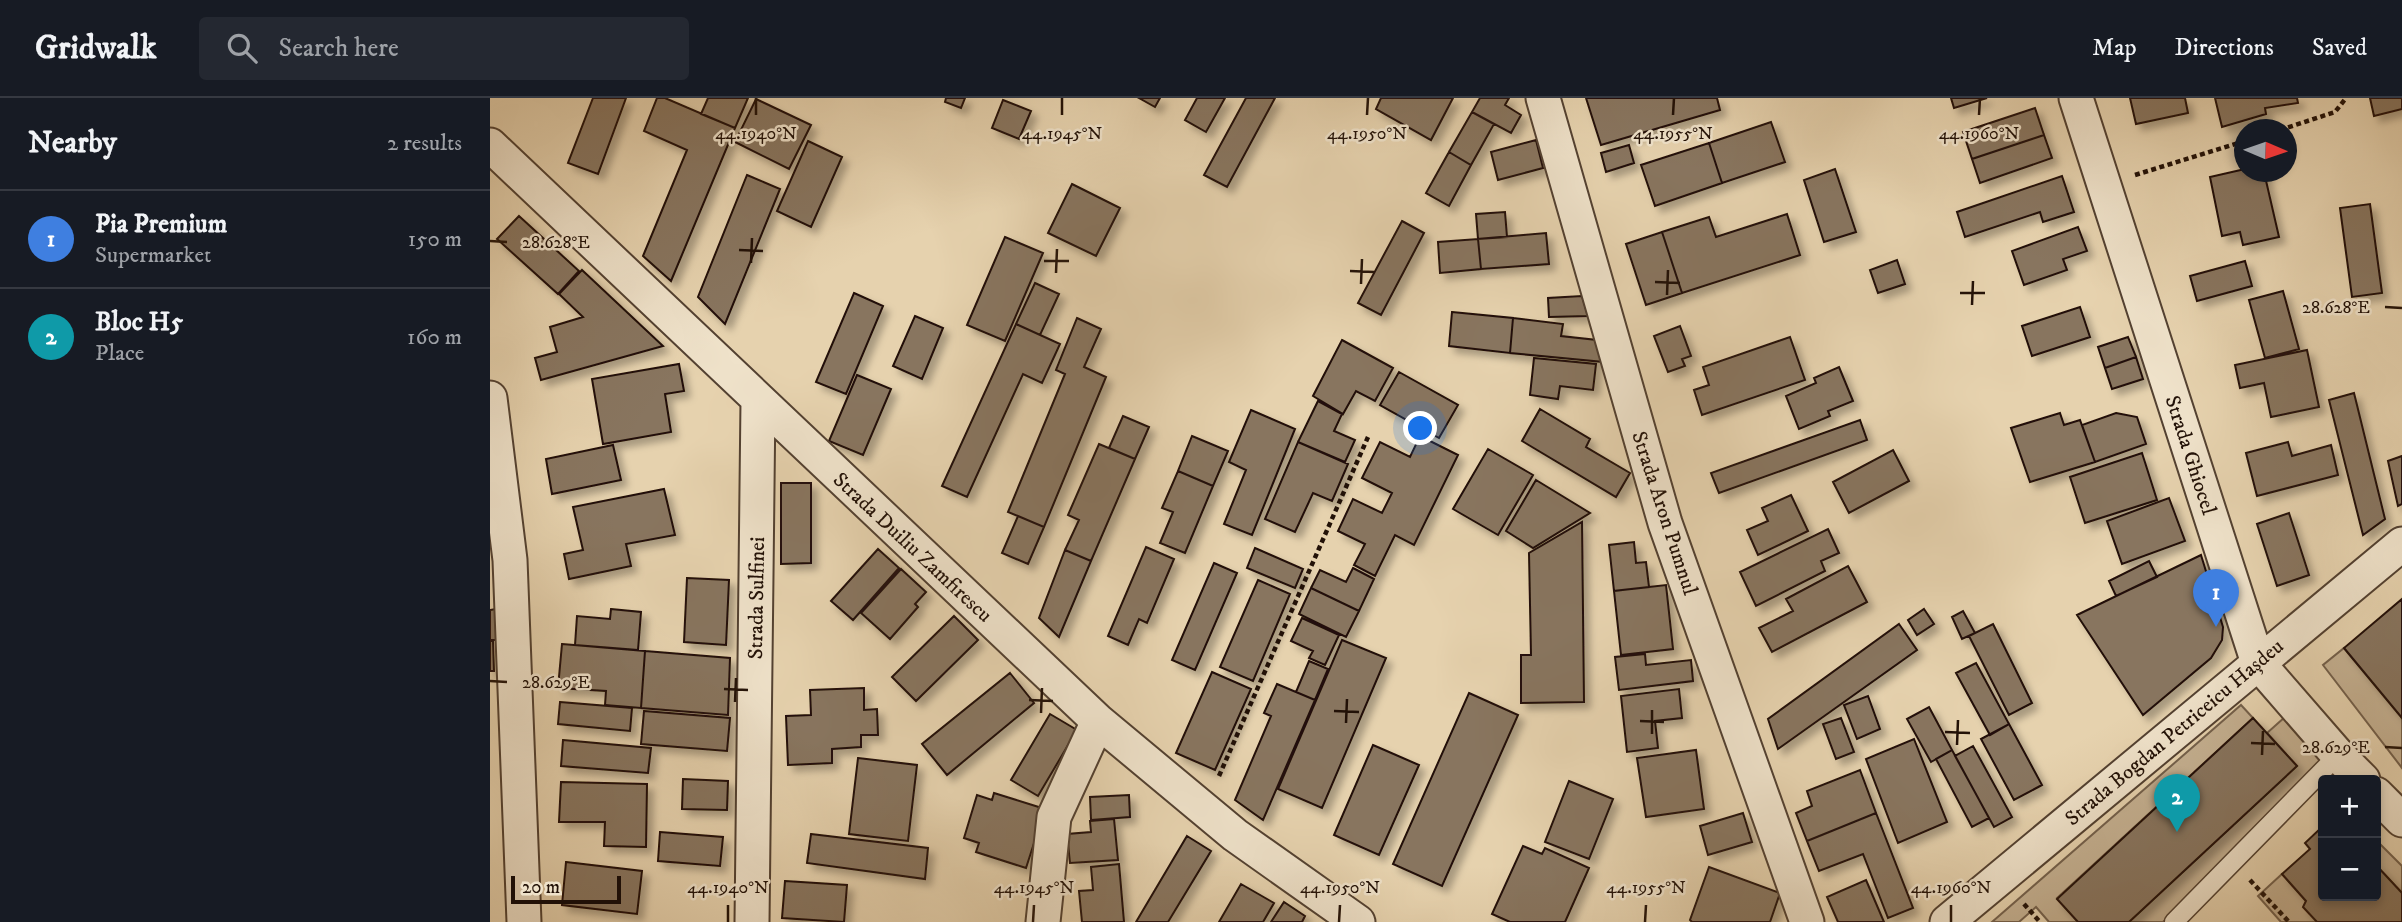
<!DOCTYPE html>
<html lang="en">
<head>
<meta charset="utf-8">
<style>
	:root { --surface:#171b24; --page:#242831; --text:#f1f3f6; --muted:#9ea1a6; --line:#363941; --accent:#c59692 }
	body { margin:0; font-family:"IM FELL DW Pica",serif; background:var(--page); color:var(--text) }
	.controls { position:absolute; right:21px; bottom:21px; display:grid; overflow:hidden; border-radius:7px; box-shadow:0 4px 10px #0003 }
	.controls button { width:63px; height:63px; display:grid; place-items:center; padding:0; border:0; border-bottom:2px solid var(--line); background:var(--surface); color:var(--text); font:35px sans-serif }
	.compass { position:absolute; left:1744px; top:21px; width:63px; height:63px; border-radius:50%; background:var(--surface); box-shadow:0 4px 10px #0003; rotate:92deg }
	.scale { position:absolute; left:21px; bottom:18px; width:110px; box-sizing:border-box; padding-left:7px; border:4px solid #221107; border-top:0; font-size:19px; line-height:24px; white-space:nowrap; color:#221107; -webkit-text-stroke:5px #efe2ca; paint-order:stroke }
	.you { position:absolute; left:931px; top:331px; width:24px; height:24px; margin:-18px; border:5px solid #fff; border-radius:50%; background:#1a73e8; box-shadow:0 0 0 10px #1a73e833 }
	.badge { display:grid; place-items:center; width:46px; height:46px; border-radius:50%; background:var(--accent); color:#fff; font-size:23px; font-weight:700 }
	.pin { position:absolute; translate:-50% -58px; filter:drop-shadow(0 2px 4px #0008) }
	.pin::after { content:''; position:absolute; top:37px; width:24px; height:21px; background:inherit; clip-path:polygon(0 0,100% 0,50% 100%) }
	.list { margin:0; padding:0; list-style:none }
	h2 { display:flex; justify-content:space-between; align-items:center; height:91px; margin:0; padding:0 28px; font-size:30px }
	h2 small { font-size:23px; font-weight:400; color:var(--muted) }
	.list li { display:grid; grid-template-columns:46px 1fr auto; gap:21px; align-items:center; box-sizing:border-box; height:98px; padding:0 28px; border-top:2px solid var(--line) }
	.list b { display:block; font-size:26px; white-space:nowrap }
	.list p { margin:0; font-size:23px; white-space:nowrap; color:var(--muted) }
	.list em { font-size:23px; font-style:normal; color:var(--muted) }
	.icon { flex:none; width:38px; height:38px; fill:none; stroke:currentColor; stroke-width:2; stroke-linecap:round; stroke-linejoin:round }
	.map { position:relative; flex:none; width:1912px; height:824px; overflow:hidden }
	header { display:flex; align-items:center; gap:42px; box-sizing:border-box; height:98px; padding:0 35px; background:var(--surface); border-bottom:2px solid var(--line) }
	header strong { font-size:33px }
	nav { display:flex; gap:38px; margin-inline-start:auto; font-size:24px }
	.search { width:490px; height:63px; background:var(--page); display:flex; align-items:center; gap:18px; box-sizing:border-box; padding:0 24px; border-radius:7px; color:var(--muted); font-size:26px }
	main { display:flex }
	aside { flex:1; background:var(--surface) }
	.map>svg:first-child { display:block }
	.green { fill:#c5b192; stroke:#74614c; stroke-width:2 }
	.building { fill:#88755e; stroke:#221107; stroke-width:2; filter:url(#shadow) }
	.lines { fill:none; stroke-linecap:round; stroke-linejoin:round }
	.lane-casing { stroke:#534131; stroke-width:21 }
	.street-casing { stroke:#534131; stroke-width:37 }
	.path { stroke:#221107; stroke-width:4.5; stroke-dasharray:5 3.5; stroke-linecap:butt }
	.lane { stroke:#efe2ca; stroke-width:18 }
	.street { stroke:#efe2ca; stroke-width:33 }
	.ticks { fill:none; stroke:#221107; stroke-width:2.5 }
	.labels { text-anchor:middle; stroke-width:5; stroke-linejoin:round; paint-order:stroke }
	.street-label { font-size:21px; fill:#221107; stroke:#efe2ca }
	.ticks-label { font-size:18px; text-anchor:middle; fill:#221107; stroke:#efe2ca; stroke-width:5; stroke-linejoin:round; paint-order:stroke }
</style>
</head>
<body>
<header>
<strong>Gridwalk</strong>
<div class="search"><svg class="icon" aria-label="search" viewBox="0 0 24 24"><circle cx="10" cy="10" r="6"/><path d="M15 15l6 6"/></svg>Search here</div>
<nav><a>Map</a><a>Directions</a><a>Saved</a></nav>
</header>
<main>
<aside>
<h2>Nearby<small>2 results</small></h2>
<ul class="list">
<li><span class="badge" style="background:#3f7fe0">1</span><div><b>Pia Premium</b><p>Supermarket</p></div><em>150 m</em></li>
<li><span class="badge" style="background:#0f9aa8">2</span><div><b>Bloc H5</b><p>Place</p></div><em>160 m</em></li>
</ul>
</aside>
<div class="map">
<svg width="1912" height="824" viewBox="0 0 1912 824">
	<defs>
		<filter id="shadow"><feDropShadow dx="6" dy="6" stdDeviation="3.5" flood-color="#0004"/></filter>
	</defs>
	<rect width="100%" height="100%" fill="#e6d2ae"/>
	<filter id="stains"><feTurbulence type="fractalNoise" baseFrequency=".00286" numOctaves="4"/><feColorMatrix values="0 0 0 0 .2 0 0 0 0 .09 0 0 0 0 .02 0 0 0 .5 -.17"/></filter>
	<radialGradient id="worn" r=".72"><stop offset=".6" stop-color="#630" stop-opacity="0"/><stop offset="1" stop-color="#630" stop-opacity=".3"/></radialGradient>
	<path class="green" d="M1854 550 1912 620V670L1833 567Z
		M1751 607 1763 620 1567 800 1588 824H1559L1546 809 1529 824H1502Z
		M1795 619 1833 662 1673 824H1639L1807 668 1777 635Z
		M1886 742 1912 768V795L1886 767Z
		M1792 776 1816 803 1827 824H1791L1768 798Z"/>
	<path class="building" d="M103 0H136L108 76 78 65Z
		M167 0H175L245 30 181 183 153 158 197 52 154 33Z
		M218 0H258L245 30 211 16Z
		M456 0H475L471 10 455 4Z
		M649 0H670L665 9Z
		M707 0H735L716 34 695 22Z
		M756 0H785L737 89 714 77Z
		M891 0H963L941 42 886 11Z
		M990 0H1019L1015 7 1031 17 1021 35 982 14Z
		M1096 0H1227L1230 12 1111 47Z
		M1461 0H1497L1464 10Z
		M1640 0H1695L1698 15 1646 26Z
		M1725 0H1807L1808 5 1775 10 1776 16 1732 29Z
		M1880 0H1912V11L1884 18Z
		M266 1 321 27 299 71 245 44Z
		M513 2 541 13 529 41 502 30Z
		M1545 10 1554 37 1482 61 1473 34Z
		M982 14 1004 26 981 67 959 54Z
		M1281 24 1295 64 1232 85 1219 45Z
		M1554 37 1562 60 1490 85 1482 61Z
		M1046 42 1053 70 1008 82 1001 54Z
		M318 43 352 59 321 129 287 113Z
		M1219 45 1232 85 1165 108 1151 67Z
		M1139 47 1144 65 1116 74 1111 55Z
		M959 54 981 67 959 108 936 95Z
		M1345 71 1366 134 1334 144 1314 82Z
		M1755 71V74H1774L1789 139 1753 147 1750 134 1732 138 1720 79Z
		M257 77 290 91 235 226 208 199Z
		M1572 78 1584 114 1553 124 1550 114 1475 139 1467 114Z
		M582 86 630 110 606 158 558 135Z
		M1880 106 1892 195 1862 199 1850 110Z
		M1015 114 1017 139 988 141 986 116Z
		M1297 116 1310 157 1192 195 1172 134 1219 119 1226 139Z
		M29 118 89 173 68 196 7 141Z
		M912 123 934 135 891 217 868 205Z
		M1588 129 1597 153 1573 161 1577 172 1534 187 1522 153Z
		M1172 134 1192 195 1156 207 1136 146Z
		M1056 135 1059 166 991 171 988 141Z
		M515 139 553 155 515 243 477 227Z
		M988 141 991 171 950 175 948 144Z
		M1407 162 1415 186 1388 195 1380 172Z
		M1755 163 1762 188 1707 203 1700 178Z
		M92 172 173 248 51 282 45 260 67 254 60 229 93 219 69 196Z
		M545 185 569 196 550 237 526 226Z
		M1793 193 1809 251 1775 260 1759 202Z
		M364 195 393 208 356 296 326 284Z
		M1092 198 1098 218 1059 219 1058 200Z
		M1590 209 1600 239 1542 258 1532 228Z
		M962 214 1023 220 1020 255 959 248Z
		M425 218 453 230 432 281 403 268Z
		M587 220 611 231 594 269 616 279 554 429 518 414 575 276 566 272Z
		M1023 220 1073 226 1071 238 1107 242 1114 264 1020 255Z
		M526 226 570 246 552 285 533 276 477 399 452 388Z
		M1190 228 1201 258 1192 261 1195 268 1178 274 1164 238Z
		M1300 239 1315 282 1212 317 1204 292 1219 287 1213 269Z
		M1638 239 1646 259 1615 270 1608 249Z
		M852 242 903 270 885 303 866 293 853 316 823 298Z
		M1817 252 1829 309 1781 319 1774 285 1750 290 1745 267Z
		M1646 259 1653 281 1622 291 1615 270Z
		M1044 260 1106 266 1103 292 1070 288 1068 301 1040 297Z
		M189 266 194 293 175 296 181 334 113 346 102 281Z
		M1349 269 1363 303 1338 313 1340 318 1309 331 1296 298 1326 285 1324 280Z
		M909 274 968 307 949 340 890 307Z
		M367 277 401 291 373 357 339 343Z
		M1864 295 1895 421 1873 437 1839 302Z
		M828 303 852 316 844 333 865 342 855 364 808 344Z
		M1050 311 1100 341 1096 349 1140 375 1126 399 1032 343Z
		M761 312 805 331 762 437 734 426 756 372 739 364Z
		M1570 315 1574 327 1590 322 1605 364 1540 384 1521 330Z
		M1626 315 1647 319 1656 346 1605 364 1592 327Z
		M633 318 659 329 645 361 619 350Z
		M1370 322 1377 342 1229 395 1221 375Z
		M702 338 738 353 723 388 688 373Z
		M930 338 968 357 924 447 905 437 885 478 864 467 875 446 848 433 863 401 892 415 902 395 872 380 890 344 920 359Z
		M808 344 858 366 842 403 823 395 805 434 775 421Z
		M1798 344 1802 358 1841 347 1848 377 1767 398 1756 355Z
		M609 346 645 361 601 463 575 452 589 422 578 417Z
		M123 347 131 382 62 396 56 361Z
		M998 351 1043 377 1008 437 963 411Z
		M1403 352 1419 383 1359 415 1343 384Z
		M1652 355 1667 402 1595 425 1580 379Z
		M1912 358V406L1908 408 1898 363Z
		M688 373 723 388 695 455 670 445 683 414 672 410Z
		M1046 382 1100 415 1043 450 1016 433Z
		M291 385H321V465L291 466Z
		M174 391 185 437 136 446 141 468 79 481 74 456 93 452 83 409Z
		M1301 397 1318 433 1268 457 1257 432 1278 423 1272 410Z
		M1679 400 1695 443 1632 466 1617 423Z
		M1799 415 1819 477 1787 488 1767 426Z
		M528 418 554 429 538 466 512 455Z
		M1092 424 1094 604 1031 605V557H1041L1039 455Z
		M1338 431 1349 455 1331 463 1335 473 1266 508 1250 474Z
		M1144 444 1146 465 1156 464 1159 489 1124 493 1119 447Z
		M656 449 684 461 657 525 649 521 638 547 618 538Z
		M765 450 813 471 805 490 757 470Z
		M388 451 409 470 363 522 341 503Z
		M575 452 601 463 569 539 549 520Z
		M1711 457 1733 529 1732 542 1721 560 1653 617 1587 517Z
		M1659 463 1667 479 1626 498 1619 483Z
		M724 465 747 475 705 572 682 562Z
		M1358 468 1377 504 1282 554 1269 530 1303 513 1296 501Z
		M863 470 884 481 869 513 821 490 830 472 856 484Z
		M411 471 436 494 425 506 428 509 400 541 371 515Z
		M197 480 239 482 236 547 194 544Z
		M768 482 800 496 763 583 730 569Z
		M1176 487 1183 551 1131 557 1124 493Z
		M821 490 869 513 856 539 809 516Z
		M1912 501V620L1854 550Z
		M6 511 8 542H0V512Z
		M121 511 151 514 148 552 85 547 87 518 120 521Z
		M1434 511 1444 526 1427 537 1418 522Z
		M1473 513 1485 535 1472 541 1462 519Z
		M464 518 488 542 426 603 402 579Z
		M812 520 849 537 835 567 819 560 823 553 801 543Z
		M1409 526 1427 552 1288 651 1278 621Z
		M1503 526 1542 605 1519 617 1479 538Z
		M852 542 896 560 832 710 788 691Z
		M0 543H3L4 573H0Z
		M72 546 155 553 151 610 115 607 116 593 68 590Z
		M155 553 240 560 238 617 151 610Z
		M1155 556 1156 567 1201 562 1203 583 1129 592 1125 559Z
		M819 563 838 571 825 602 806 594Z
		M1486 565 1519 626 1500 637 1466 575Z
		M722 574 761 591 725 672 686 655Z
		M520 575 544 605 457 677 432 646Z
		M787 586 825 602 773 722 745 702 781 618 774 615Z
		M374 590V612L387 611 388 637H371V649L342 651V665L298 667 296 618 321 617 320 592Z
		M1189 591 1192 620 1165 623 1168 650 1137 654 1131 598Z
		M979 595 1028 617 952 788 903 766Z
		M1378 598 1390 631 1367 641 1354 607Z
		M70 604 142 610 140 633 68 626Z
		M1439 609 1462 652 1441 664 1417 621Z
		M154 613 240 620 237 653 151 646Z
		M560 616 587 632 548 698 521 682Z
		M1351 620 1364 654 1346 661 1333 626Z
		M1763 620 1807 668 1639 824H1588L1567 801Z
		M1519 626 1552 687 1524 702 1491 641Z
		M1424 641 1457 724 1408 745 1376 661Z
		M73 642 161 650 158 675 71 668Z
		M883 647 929 667 889 757 844 737Z
		M1483 648 1522 719 1504 729 1465 658Z
		M1206 652 1214 711 1156 719 1147 660Z
		M1462 652 1499 720 1482 729 1446 661Z
		M368 660 427 667 418 743 359 736Z
		M1370 672 1386 715 1317 743 1306 715 1322 708 1317 693Z
		M193 681 238 683 237 712 192 711Z
		M1079 683 1123 701 1099 761 1055 744Z
		M71 684 157 686 156 749 114 748 115 724H69Z
		M504 695 555 711 536 770 486 754 489 745 474 740 487 697 502 702Z
		M639 697 640 719 601 722 600 699Z
		M1253 715 1262 744 1218 757 1210 728Z
		M1386 715 1423 810 1398 820 1373 756 1329 773 1317 743Z
		M624 721 628 762 580 765 577 736 601 734 600 723Z
		M1833 728V798H1886V767L1912 795V824H1827L1813 809 1816 803 1792 776 1820 751 1815 745Z
		M170 734 233 739 230 768 168 763Z
		M321 736 438 750 435 781 317 765Z
		M697 738 721 753 678 824H646Z
		M1033 748 1052 756 1055 750 1099 770 1075 824H1020L1002 816Z
		M76 764 152 773 147 816 72 807Z
		M629 766 634 824H592L589 793 603 792 601 769Z
		M1219 769 1290 795 1280 824H1202L1200 822Z
		M1376 782 1394 824H1348L1337 799Z
		M295 783 357 787 354 824 292 820Z
		M751 786 784 805 773 824H729Z
		M794 804 815 818 812 824H781Z"/>
	<g class="lines">
		<defs>
			<path id="lane" d="M1684 824 1848 657"/>
			<path id="street" d="M1053 0 1175 425 1317 824
				M1586 0 1768 565 1848 657 1873 682
				M0 47 608 623 745 737 868 824
				M0 300 20 462 34 824
				M1886 696 1912 722
				M262 824 268 303
				M553 824 564 719 608 623
				M1457 824 1912 446"/>
		</defs>
		<use href="#lane" class="lane-casing"/>
		<use href="#street" class="street-casing"/>
		<path class="path" d="M1790 32 1845 14 1856 0
			M1645 77 1755 43
			M729 678 878 339
			M1760 782 1799 824
			M1534 806 1550 824"/>
		<use href="#lane" class="lane"/>
		<use href="#street" class="street"/>
	</g>
	<path class="ticks" d="M266 17V0M572 17V0M877 17 878 0M1183 17 1184 0M1489 17 1490 0M0 143 17 144M249 152 273 153M554 163H579M261 165 262 140M860 173 884 174M566 175 567 151M1165 184 1190 185M871 186 872 161M1470 195H1495M1177 197 1178 172M1482 207 1483 183M1895 209 1912 210M0 583 17 584M234 591 258 592M539 602 563 603M245 604 246 580M844 613 869 614M551 615 552 590M1150 623 1174 624M856 625 857 601M1455 634 1480 635M1162 636V612M1761 645 1785 646M1467 647 1468 622M1895 649 1912 650M1772 657 1773 633M238 824V807M543 824 544 807M849 824 850 807M1155 824 1156 807M1461 824V807"/>
	<g class="labels">
		<g class="street-label">
			<text transform="translate(1701 357) rotate(72)" y="7">Strada Ghiocel</text>
			<text transform="translate(1175 415) rotate(72)" y="7">Strada Aron Pumnul</text>
			<text transform="translate(423 449) rotate(43)" y="7">Strada Duiliu Zamfirescu</text>
			<text transform="translate(266 500) rotate(-89)" y="7">Strada Sulfinei</text>
			<text transform="translate(1684 634) rotate(-40)" y="7">Strada Bogdan Petriceicu Hașdeu</text>
		</g>
	</g>
	<g class="ticks-label">
		<text x="266" y="41">44.1940°N</text>
		<text x="572" y="41">44.1945°N</text>
		<text x="877" y="41">44.1950°N</text>
		<text x="1183" y="41">44.1955°N</text>
		<text x="1489" y="41">44.1960°N</text>
		<text x="66" y="150">28.628°E</text>
		<text x="1846" y="215">28.628°E</text>
		<text x="66" y="590">28.629°E</text>
		<text x="1846" y="655">28.629°E</text>
		<text x="238" y="795">44.1940°N</text>
		<text x="544" y="795">44.1945°N</text>
		<text x="850" y="795">44.1950°N</text>
		<text x="1156" y="795">44.1955°N</text>
		<text x="1461" y="795">44.1960°N</text>
	</g>
	<rect width="100%" height="100%" filter="url(#stains)"/>
	<rect width="100%" height="100%" fill="url(#worn)"/>
</svg>
<div class="controls">
<button>+</button>
<button>−</button>
</div>
<svg class="compass" viewBox="-18 -18 36 36"><path d="M0-13l5 13h-10z" fill="#e53935"/><path d="M0 13l5-13h-10z" fill="#9ea1a6"/></svg>
<div class="scale">20 m</div>
<div class="you"></div>
<div class="pin badge" style="left:1726px;top:529px;background:#3f7fe0">1</div>
<div class="pin badge" style="left:1687px;top:734px;background:#0f9aa8">2</div>
</div>
</main>
</body>
</html>
